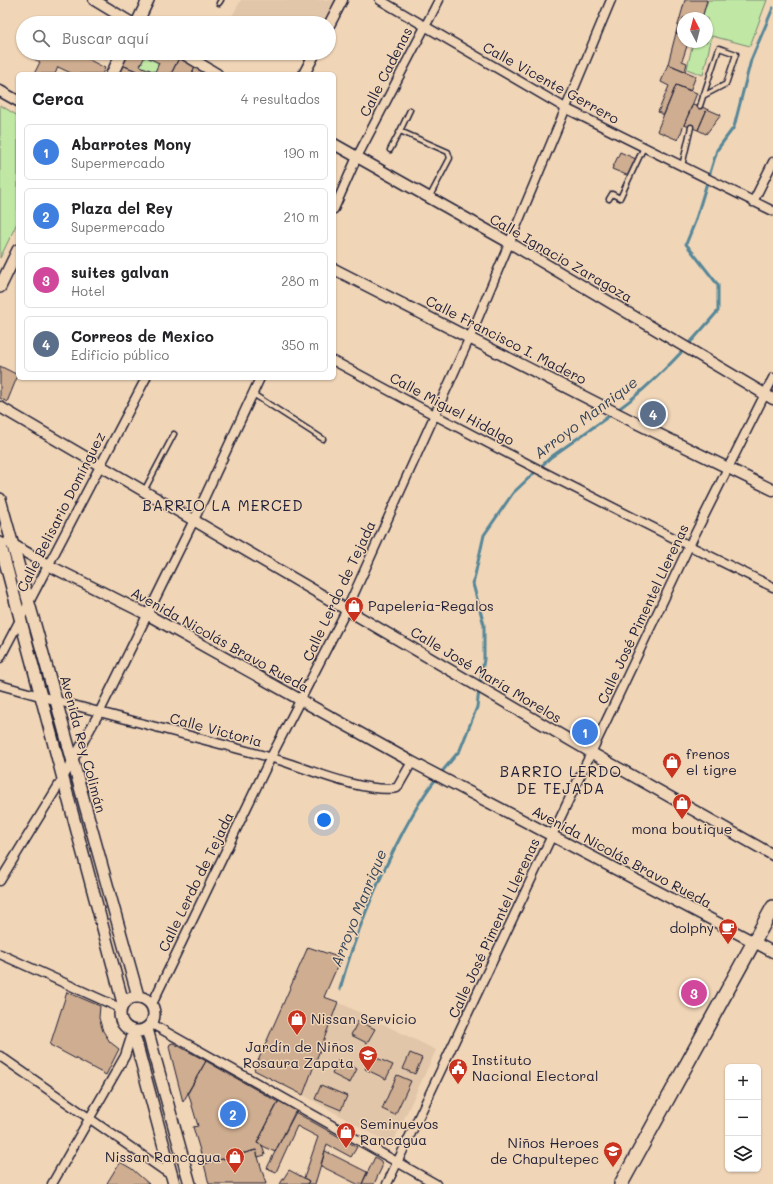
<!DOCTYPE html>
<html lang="es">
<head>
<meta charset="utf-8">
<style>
	:root { --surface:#fff; --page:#f6f6f6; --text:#202124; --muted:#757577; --line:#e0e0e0; --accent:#d93025 }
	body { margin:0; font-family:Mali,sans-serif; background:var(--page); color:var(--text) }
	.controls { position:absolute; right:12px; bottom:12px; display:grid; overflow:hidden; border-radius:6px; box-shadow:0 1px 3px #0004 }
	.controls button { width:36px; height:36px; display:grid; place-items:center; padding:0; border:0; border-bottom:1px solid var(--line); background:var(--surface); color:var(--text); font:20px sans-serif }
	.compass { position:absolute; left:677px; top:12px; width:36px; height:36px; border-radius:50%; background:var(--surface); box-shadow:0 1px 3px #0004; rotate:353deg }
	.you { position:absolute; left:324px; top:820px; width:14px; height:14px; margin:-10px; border:3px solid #fff; border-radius:50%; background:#1a73e8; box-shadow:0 0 0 6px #1a73e833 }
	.badge { display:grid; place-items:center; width:26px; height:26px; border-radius:50%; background:var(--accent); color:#fff; font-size:13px; font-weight:700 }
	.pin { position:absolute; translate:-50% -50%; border:2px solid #fff; box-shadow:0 1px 4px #0006 }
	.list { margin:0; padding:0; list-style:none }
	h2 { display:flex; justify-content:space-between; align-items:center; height:52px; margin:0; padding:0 16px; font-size:17px }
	h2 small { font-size:13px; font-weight:400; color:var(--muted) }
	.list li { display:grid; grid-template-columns:26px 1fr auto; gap:12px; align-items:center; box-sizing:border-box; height:56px; margin:0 8px 8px; padding:0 8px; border:1px solid var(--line); border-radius:6px }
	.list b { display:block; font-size:15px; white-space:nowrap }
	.list p { margin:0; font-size:13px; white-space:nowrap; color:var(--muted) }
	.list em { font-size:13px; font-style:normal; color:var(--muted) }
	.icon { flex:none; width:22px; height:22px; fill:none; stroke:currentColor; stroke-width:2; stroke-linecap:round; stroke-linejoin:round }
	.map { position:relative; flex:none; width:773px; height:1184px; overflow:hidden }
	.search { position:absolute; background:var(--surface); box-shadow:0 1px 3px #0004; left:16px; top:16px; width:320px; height:44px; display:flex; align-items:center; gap:10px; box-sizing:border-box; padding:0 14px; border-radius:22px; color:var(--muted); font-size:15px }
	.panel { position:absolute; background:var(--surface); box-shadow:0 1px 3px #0004; left:16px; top:72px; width:320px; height:308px; border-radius:6px }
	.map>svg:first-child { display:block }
	.built { fill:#e2c6a9 }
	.green { fill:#c0e8a4; stroke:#718570 }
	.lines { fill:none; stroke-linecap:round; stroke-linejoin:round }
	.stream { stroke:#578798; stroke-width:3 }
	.building { fill:#cead90; stroke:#22223b; fill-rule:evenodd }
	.service-casing { stroke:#22223b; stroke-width:7 }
	.minor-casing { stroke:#22223b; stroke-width:11 }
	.tertiary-casing { stroke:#22223b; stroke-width:13 }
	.secondary-casing { stroke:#22223b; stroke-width:14 }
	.primary-casing { stroke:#22223b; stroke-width:16 }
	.service { stroke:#f0d5b7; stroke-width:4 }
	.minor { stroke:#f0d5b7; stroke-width:8 }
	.tertiary { stroke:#f0d5b7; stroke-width:10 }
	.secondary { stroke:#f0d5b7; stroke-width:11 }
	.primary { stroke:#f0d5b7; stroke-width:13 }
	.labels { text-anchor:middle; stroke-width:3; stroke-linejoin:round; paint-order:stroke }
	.street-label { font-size:14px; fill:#22223b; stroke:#f0d5b7 }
	.poi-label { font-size:14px; fill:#22223b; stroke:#f0d5b7; text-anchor:start }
	.water-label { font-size:15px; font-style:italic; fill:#34445a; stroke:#f0d5b7 }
	.neighbourhood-label { font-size:15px; letter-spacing:1px; fill:#22223b; stroke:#f0d5b7 }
</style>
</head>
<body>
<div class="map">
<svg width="773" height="1184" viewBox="0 0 773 1184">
	<rect width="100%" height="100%" fill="#f0d5b7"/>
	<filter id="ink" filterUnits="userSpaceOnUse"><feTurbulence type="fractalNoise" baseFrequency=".025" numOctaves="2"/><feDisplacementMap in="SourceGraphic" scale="8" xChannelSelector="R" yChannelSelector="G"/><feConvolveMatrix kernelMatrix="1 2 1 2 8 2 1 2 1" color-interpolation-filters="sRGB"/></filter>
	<g filter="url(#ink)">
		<path class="built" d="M241 0H339L328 23H240L231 18Z
			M338 1002 436 1050 393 1142 389 1143 303 1095Z"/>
		<path class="green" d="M708 0H767L750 46 712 36 703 75 687 69 693 42H707V18H702Z
			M145 56 159 63 155 72 140 66Z
			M0 105 18 116V221L0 258Z"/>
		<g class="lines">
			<path class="stream" d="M616 411C655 383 687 347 718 311V285L686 244 695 222 717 150 734 127 751 60 773 8
				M480 684 484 659V625L473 584 484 535 513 493 551 457 612 414
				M440 774 460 750 477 707 479 690
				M340 989C355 934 377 881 404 830 414 812 423 794 437 778"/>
		</g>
		<path class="building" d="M685 0H707L702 18H683V27L678 25Z
			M678 25 683 27V35L676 33Z
			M676 33 683 35V42H690L688 43 682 61 687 63 685 71 668 64Z
			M29 53H76L105 68 102 74H73L58 67 55 74H34L40 62 28 56Z
			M128 53H171L179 58 171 74H144L122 65ZM145 56 159 63 155 72 140 66Z
			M179 58 195 67 192 74H171Z
			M668 64 696 76 690 91 676 85 664 115 658 112 669 86 661 82Z
			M122 65 144 74H118Z
			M195 67 206 74H192Z
			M676 85 697 93 678 140 657 131Z
			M693 104 707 109 698 130 684 125Z
			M707 109 721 115 706 134 698 130Z
			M620 152 636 159 629 176 612 169Z
			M0 366 18 375 7 402 0 398Z
			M308 947 341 958 324 997 338 1002 303 1095 254 1070Z
			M67 992 100 1006 99 1018 103 1031 110 1042 119 1049 106 1075 50 1045Z
			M358 1021 375 1029 367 1043 351 1035Z
			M173 1043 206 1061 183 1102 169 1047 170 1044Z
			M410 1053 422 1058 415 1074 403 1069Z
			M372 1056 393 1065 386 1079 365 1069Z
			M338 1060 357 1069 350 1083 332 1074Z
			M206 1061 278 1102 257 1143 262 1145 265 1155 258 1157 256 1150 204 1164 193 1127 198 1126 188 1092Z
			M397 1075 411 1081 395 1115 382 1109Z
			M321 1085 347 1096 341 1110 315 1099Z
			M279 1101 297 1110 275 1152 257 1143Z
			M295 1112 357 1147 351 1157 327 1144 315 1184H307L309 1181 304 1178 318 1137 297 1126 276 1172 267 1168Z
			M256 1150 266 1184H209L204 1164Z
			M325 1151 367 1172 362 1184H357L321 1166Z
			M375 1157 381 1161 382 1167 374 1184H362Z
			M120 1162 132 1169 149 1184H109L107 1183Z
			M289 1170 304 1178 309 1181 307 1184H280Z"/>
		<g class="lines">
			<defs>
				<path id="service" d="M219 3 221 0
					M700 106 719 48 736 54 726 84 703 96
					M400 131 410 110
					M390 150 400 131 448 152 450 158 429 198
					M682 166 691 127
					M609 199 612 194 620 198 644 147
					M253 394 323 439
					M144 491 174 434"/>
				<path id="minor" d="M380 0 567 109 773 211
					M753 202 773 162
					M334 209 357 157 439 0
					M334 361C479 440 625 515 773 587
					M0 658 146 378
					M0 685C89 710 180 733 269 757 305 767 362 794 397 788L412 762
					M0 881 63 778 99 713 194 520 260 378
					M0 954 120 1008
					M152 1004 271 757 347 609 470 337 611 0
					M152 1024 436 1184
					M0 1056 172 1176
					M52 1184 125 1056 133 1031
					M387 1184 689 546 773 378"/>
				<path id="tertiary" d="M94 0 132 23
					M329 25 342 0
					M182 53 217 74
					M304 74 315 53
					M0 91 18 101
					M334 144 510 243 773 399
					M334 269 630 420 773 490
					M0 407 592 753 773 855
					M8 542 48 565 148 615 412 762 773 952"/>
				<path id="secondary" d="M137 23 148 0
					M112 74 122 53
					M0 287 18 250
					M0 499 138 996
					M0 543 123 1003
					M120 1014a17 17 0 1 1 34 0a17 17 0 1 1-34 0Z
					M147 1029 190 1184
					M133 1031 174 1184"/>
				<path id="primary" d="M621 1184 773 907"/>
			</defs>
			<use href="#service" class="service-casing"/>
			<use href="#minor" class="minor-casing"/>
			<use href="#tertiary" class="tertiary-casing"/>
			<use href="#secondary" class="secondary-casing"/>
			<use href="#primary" class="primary-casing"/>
			<use href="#service" class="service"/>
			<use href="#minor" class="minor"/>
			<use href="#tertiary" class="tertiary"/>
			<use href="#secondary" class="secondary"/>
			<use href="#primary" class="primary"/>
		</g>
	</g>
	<defs>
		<symbol id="shop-pin" viewBox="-11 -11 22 30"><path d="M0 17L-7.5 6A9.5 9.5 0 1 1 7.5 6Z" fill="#c8321e" stroke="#f0d5b7"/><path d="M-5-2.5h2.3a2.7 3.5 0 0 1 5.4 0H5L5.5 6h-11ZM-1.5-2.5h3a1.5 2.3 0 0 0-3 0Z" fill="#fff"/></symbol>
		<symbol id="cafe-pin" viewBox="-11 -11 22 30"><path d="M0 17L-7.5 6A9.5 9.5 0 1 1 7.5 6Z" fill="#c8321e" stroke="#f0d5b7"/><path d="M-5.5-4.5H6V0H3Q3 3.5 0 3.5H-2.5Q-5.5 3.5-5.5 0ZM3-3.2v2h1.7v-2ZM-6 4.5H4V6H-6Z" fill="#fff"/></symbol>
		<symbol id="school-pin" viewBox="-11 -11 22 30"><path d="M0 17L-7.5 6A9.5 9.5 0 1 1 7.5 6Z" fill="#c8321e" stroke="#f0d5b7"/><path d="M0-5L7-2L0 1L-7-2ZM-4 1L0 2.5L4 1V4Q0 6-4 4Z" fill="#fff"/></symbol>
		<symbol id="civic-pin" viewBox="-11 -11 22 30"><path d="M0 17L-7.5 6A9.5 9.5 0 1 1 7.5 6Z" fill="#c8321e" stroke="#f0d5b7"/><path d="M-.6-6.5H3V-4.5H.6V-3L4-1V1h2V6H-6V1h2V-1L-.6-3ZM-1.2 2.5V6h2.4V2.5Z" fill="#fff"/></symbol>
	</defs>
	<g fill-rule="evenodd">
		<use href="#shop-pin" x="343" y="595" width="22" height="30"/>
		<use href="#shop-pin" x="661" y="751" width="22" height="30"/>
		<use href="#shop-pin" x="671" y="792" width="22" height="30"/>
		<use href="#cafe-pin" x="717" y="917" width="22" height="30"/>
		<use href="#shop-pin" x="286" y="1008" width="22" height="30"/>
		<use href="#school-pin" x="357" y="1044" width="22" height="30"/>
		<use href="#civic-pin" x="447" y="1057" width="22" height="30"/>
		<use href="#shop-pin" x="335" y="1121" width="22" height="30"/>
		<use href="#school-pin" x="602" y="1140" width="22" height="30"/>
		<use href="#shop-pin" x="224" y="1146" width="22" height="30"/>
	</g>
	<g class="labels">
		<g class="street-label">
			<text transform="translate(386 72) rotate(-63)" y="5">Calle Cadenas</text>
			<text transform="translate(551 83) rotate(29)" y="5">Calle Vicente Gerrero</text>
			<text transform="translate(561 258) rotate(30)" y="5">Calle Ignacio Zaragoza</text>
			<text transform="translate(506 340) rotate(27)" y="5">Calle Francisco I. Madero</text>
			<text transform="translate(452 409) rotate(28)" y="5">Calle Miguel Hidalgo</text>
			<text transform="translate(61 512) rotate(-63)" y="5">Calle Belisario Domínguez</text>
			<text transform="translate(339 591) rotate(-65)" y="5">Calle Lerdo de Tejada</text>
			<text transform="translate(643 614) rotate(-65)" y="5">Calle José Pimentel Llerenas</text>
			<text transform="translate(220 640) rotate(29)" y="5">Avenida Nicolás Bravo Rueda</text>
			<text transform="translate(486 675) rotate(31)" y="5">Calle José María Morelos</text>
			<text transform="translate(216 730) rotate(15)" y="5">Calle Victoria</text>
			<text transform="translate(83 744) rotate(75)" y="5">Avenida Rey Colimán</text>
			<text transform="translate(622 857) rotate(28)" y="5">Avenida Nicolás Bravo Rueda</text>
			<text transform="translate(196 882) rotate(-64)" y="5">Calle Lerdo de Tejada</text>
			<text transform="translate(494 928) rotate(-65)" y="5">Calle José Pimentel Llerenas</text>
		</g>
		<g class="poi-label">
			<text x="368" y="611">Papeleria-Regalos</text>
			<text x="686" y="759">frenos<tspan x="686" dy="16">el tigre</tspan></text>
			<text x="682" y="834" text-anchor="middle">mona boutique</text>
			<text x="714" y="933" text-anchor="end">dolphy</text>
			<text x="311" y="1024">Nissan Servicio</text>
			<text x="354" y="1052" text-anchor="end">Jardín de Niños<tspan x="354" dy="16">Rosaura Zapata</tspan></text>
			<text x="472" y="1065">Instituto<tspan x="472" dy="16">Nacional Electoral</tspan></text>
			<text x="360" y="1129">Seminuevos<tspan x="360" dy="16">Rancagua</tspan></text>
			<text x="599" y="1148" text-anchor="end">Niños Heroes<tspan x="599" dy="16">de Chapultepec</tspan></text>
			<text x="221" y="1162" text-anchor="end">Nissan Rancagua</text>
		</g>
		<g class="water-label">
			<text transform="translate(586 418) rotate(-37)" y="5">Arroyo Manrique</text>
			<text transform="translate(359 908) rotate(-68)" y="5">Arroyo Manrique</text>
		</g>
		<g class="neighbourhood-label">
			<text x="223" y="511">BARRIO LA MERCED</text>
			<text x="561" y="777">BARRIO LERDO<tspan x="561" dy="17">DE TEJADA</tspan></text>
		</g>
	</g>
</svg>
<div class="controls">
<button>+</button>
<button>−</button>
<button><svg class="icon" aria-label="layers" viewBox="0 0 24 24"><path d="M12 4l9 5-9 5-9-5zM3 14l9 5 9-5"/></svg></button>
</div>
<svg class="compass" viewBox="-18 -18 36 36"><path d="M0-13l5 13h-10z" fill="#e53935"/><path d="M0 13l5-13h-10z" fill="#757577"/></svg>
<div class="you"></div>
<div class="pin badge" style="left:585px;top:732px;background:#3f7fe0">1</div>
<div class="pin badge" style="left:233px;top:1114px;background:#3f7fe0">2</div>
<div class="pin badge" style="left:694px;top:993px;background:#d1479c">3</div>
<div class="pin badge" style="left:653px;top:414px;background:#5c6f8a">4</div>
<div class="search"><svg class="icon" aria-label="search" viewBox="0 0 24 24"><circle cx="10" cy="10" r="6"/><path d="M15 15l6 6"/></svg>Buscar aquí</div>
<section class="panel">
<h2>Cerca<small>4 resultados</small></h2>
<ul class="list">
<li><span class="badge" style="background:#3f7fe0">1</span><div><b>Abarrotes Mony</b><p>Supermercado</p></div><em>190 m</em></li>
<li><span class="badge" style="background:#3f7fe0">2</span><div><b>Plaza del Rey</b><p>Supermercado</p></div><em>210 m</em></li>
<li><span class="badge" style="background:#d1479c">3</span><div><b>suites galvan</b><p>Hotel</p></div><em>280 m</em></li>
<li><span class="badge" style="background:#5c6f8a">4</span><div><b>Correos de Mexico</b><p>Edificio público</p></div><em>350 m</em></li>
</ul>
</section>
</div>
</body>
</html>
